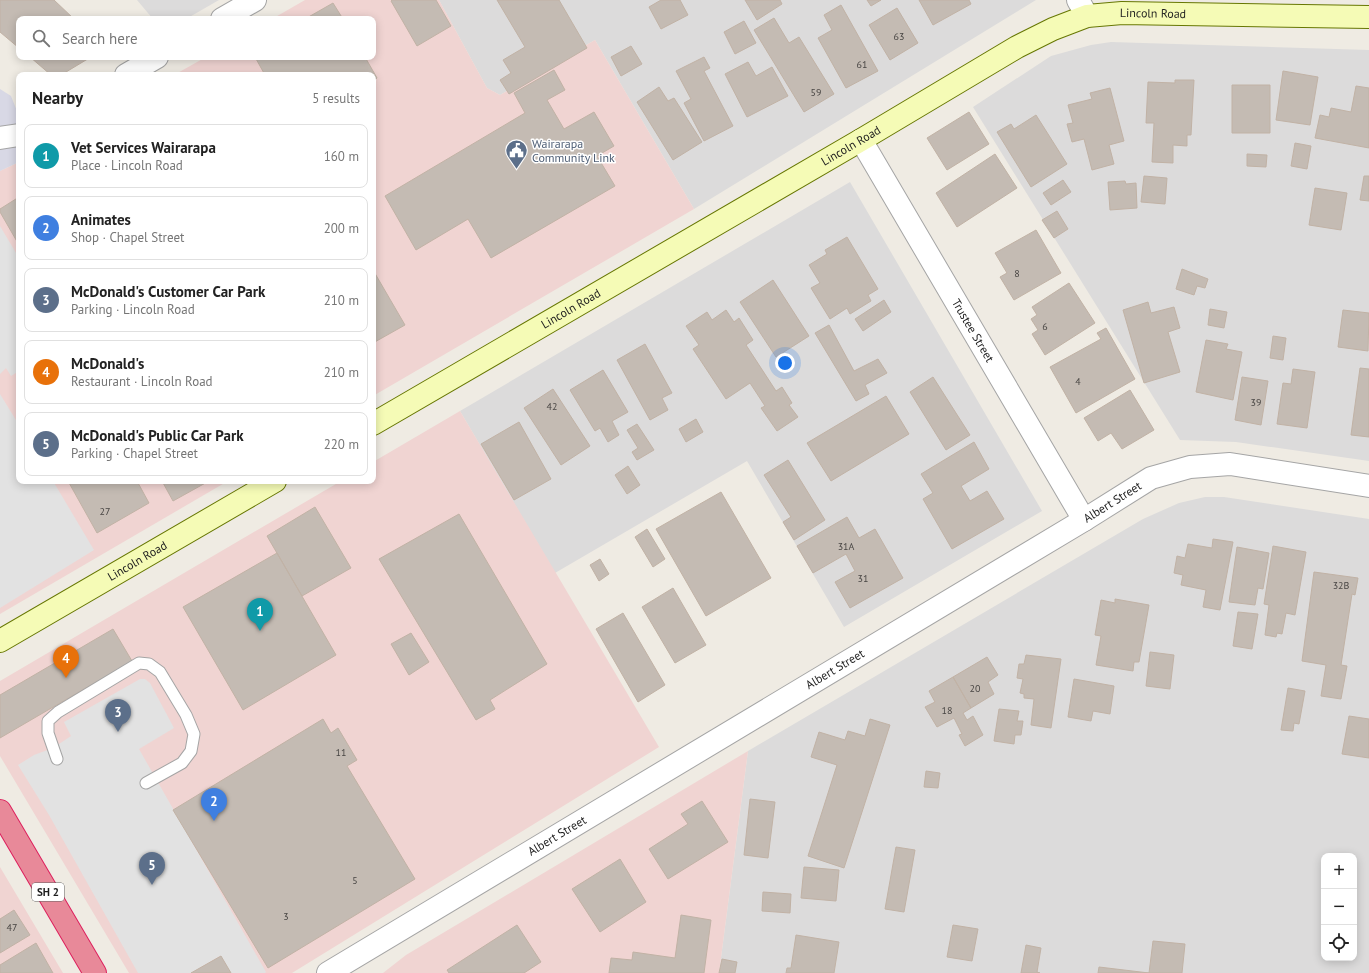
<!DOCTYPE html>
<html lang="en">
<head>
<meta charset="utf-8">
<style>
	:root { --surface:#fff; --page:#f6f6f6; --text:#222; --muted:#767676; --line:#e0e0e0; --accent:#ea580c }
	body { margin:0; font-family:"PT Sans",sans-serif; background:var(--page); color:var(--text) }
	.controls { position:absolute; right:12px; bottom:12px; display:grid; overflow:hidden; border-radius:8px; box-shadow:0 2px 10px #0003 }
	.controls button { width:36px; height:36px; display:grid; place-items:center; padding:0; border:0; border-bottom:1px solid var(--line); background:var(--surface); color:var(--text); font:20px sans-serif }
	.you { position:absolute; left:785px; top:363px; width:14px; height:14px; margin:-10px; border:3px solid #fff; border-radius:50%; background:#1a73e8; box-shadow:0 0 0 6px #1a73e833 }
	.badge { display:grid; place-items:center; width:26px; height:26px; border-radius:50%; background:var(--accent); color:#fff; font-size:13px; font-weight:700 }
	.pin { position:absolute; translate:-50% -33px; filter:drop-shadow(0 1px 2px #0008) }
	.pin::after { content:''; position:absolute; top:21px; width:14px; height:12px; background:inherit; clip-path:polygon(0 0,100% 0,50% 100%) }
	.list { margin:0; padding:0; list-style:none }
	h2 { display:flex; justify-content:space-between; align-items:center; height:52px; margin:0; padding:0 16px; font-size:17px }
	h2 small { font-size:13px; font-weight:400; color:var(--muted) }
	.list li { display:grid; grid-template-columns:26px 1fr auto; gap:12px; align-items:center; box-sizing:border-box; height:64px; margin:0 8px 8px; padding:0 8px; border:1px solid var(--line); border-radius:8px }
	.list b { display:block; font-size:15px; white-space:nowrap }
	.list p { margin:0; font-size:13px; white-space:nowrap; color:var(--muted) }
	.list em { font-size:13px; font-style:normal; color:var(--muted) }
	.icon { flex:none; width:22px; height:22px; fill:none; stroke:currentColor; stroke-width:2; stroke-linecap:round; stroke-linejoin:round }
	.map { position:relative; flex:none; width:1369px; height:973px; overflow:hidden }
	.search { position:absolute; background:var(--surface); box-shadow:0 2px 10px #0003; left:16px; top:16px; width:360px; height:44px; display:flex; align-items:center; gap:10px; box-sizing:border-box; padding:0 14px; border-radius:8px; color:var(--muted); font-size:15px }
	.panel { position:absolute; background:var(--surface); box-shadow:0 2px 10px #0003; left:16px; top:72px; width:360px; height:412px; border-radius:8px }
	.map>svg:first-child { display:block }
	.residential { fill:#dcdbdb; fill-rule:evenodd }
	.commercial { fill:#f0d4d2 }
	.parking { fill:#e2e2e2 }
	.plaza { fill:#d8d8e5 }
	.building { fill:#c4bbb3; stroke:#c1b2a5 }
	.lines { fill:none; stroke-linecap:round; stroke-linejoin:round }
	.lane-casing { stroke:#a5a5a5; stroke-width:13 }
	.street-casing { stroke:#a5a5a5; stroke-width:24 }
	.secondary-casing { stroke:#677703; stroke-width:24 }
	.highway-casing { stroke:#dd205d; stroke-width:24 }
	.lane { stroke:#fff; stroke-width:11 }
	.street { stroke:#fff; stroke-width:22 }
	.secondary { stroke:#f5fbb6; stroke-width:22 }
	.highway { stroke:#e88999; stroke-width:22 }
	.labels { text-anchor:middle; stroke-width:3; stroke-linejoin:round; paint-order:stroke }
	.number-label { font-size:10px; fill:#484543 }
	.shield { fill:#fff; stroke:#626262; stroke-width:1 }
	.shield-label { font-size:11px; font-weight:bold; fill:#1e1e1e }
	.street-label { font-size:12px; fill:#1e1e1e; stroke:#fff }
	.service-label { font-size:12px; fill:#4e5e75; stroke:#fff; text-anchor:start }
</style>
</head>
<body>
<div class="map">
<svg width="1369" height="973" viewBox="0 0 1369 973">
	<rect width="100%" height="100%" fill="#efebe3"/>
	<path class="residential" d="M137 0H219L186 19H153Z
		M439 0H1036L694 209 595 40 500 95 487 88Z
		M1111 42 1369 50V461L1236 442 1180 440 973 107 1051 56 1091 45Z
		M850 182 1042 511 844 627 747 461 555 573 460 411Z
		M1205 497H1224L1369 519V973H719L748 751 1143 519 1179 503ZM1324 856H1354V958H1324Z"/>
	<path class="commercial" d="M305 0H439L487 88 500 95 595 40 694 209 373 396V75H174L206 57H373V19H272Z
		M19 162V481H228L0 614V171Z
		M460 411 659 747 292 973H129L0 756V681L341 481H373V462Z
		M748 751 719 973H383L406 955Z
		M0 867 63 973H0Z"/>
	<path class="parking" d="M0 226 19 258V371L11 376 6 368 0 374Z
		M0 394 19 425V481H53L94 550 0 608Z
		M140 679H145L150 683 174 728 139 749 266 972 265 973H231L220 956 191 973H138L49 815 18 765 34 755 53 748 71 736 64 722Z"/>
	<path class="plaza" d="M0 89 11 96 19 116V162L0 171Z"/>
	<path class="building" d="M0 0H54L74 19H19V48L0 32Z
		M392 0H436L451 26 417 46 391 1Z
		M497 0H559L587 48 509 94 500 80 511 73 503 60 525 47Z
		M661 0H680L688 15 661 29 649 7Z
		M745 0H780L782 4 757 20Z
		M867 0H881L871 6Z
		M919 0H969L971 4 933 25Z
		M333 3 343 19H305Z
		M841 5 878 71 846 88 818 38 832 30 824 15Z
		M897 8 918 43 890 60 869 25Z
		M774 18 789 43 799 37 834 94 804 112 754 30Z
		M744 21 756 43 735 54 724 32Z
		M631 46 642 64 621 76 611 57Z
		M30 57H91L61 75H51Z
		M255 57H365L377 78 373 81V75H265Z
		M704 57 710 68 704 71 733 126 704 141 684 103 691 99 676 71Z
		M748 62 756 76 772 67 788 96 747 117 725 74Z
		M554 70 565 90 547 100 564 129 594 112 614 146 597 156 615 186 491 258 468 219 416 250 385 196 525 113 514 93Z
		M1283 71 1318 77 1310 125 1276 120Z
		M1175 80H1194L1191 135H1187V146L1173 145V163L1152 162 1154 123H1146L1148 82 1175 83Z
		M1232 85H1270V133H1232Z
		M1356 86 1369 88V148L1315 138 1320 115 1329 117 1331 108 1351 112Z
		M659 87 668 101 674 98 702 142 673 160 637 102Z
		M1110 88 1124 141 1109 145 1114 164 1092 170 1084 139 1072 142 1067 124 1073 123 1068 105 1092 99 1090 93Z
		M969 112 989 144 947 170 927 138Z
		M1036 115 1067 164 1031 187 997 132 1011 124 1014 129Z
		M1295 143 1311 146 1307 169 1291 166Z
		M995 154 1017 188 957 227 936 193Z
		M1247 154 1267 155 1266 167 1247 166Z
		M1144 176 1167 178 1165 204 1141 202Z
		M1364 176H1369V201L1360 200Z
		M1063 180 1071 192 1051 205 1043 193Z
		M1125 181 1126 184 1136 183 1137 208 1110 210 1108 182Z
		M1315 188 1347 193 1341 230 1309 225Z
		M19 197V245L0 212V209Z
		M1057 211 1068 229 1054 238 1042 220Z
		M1036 230 1061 273 1014 300 1000 277 1007 273 995 253Z
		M847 237 878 289 868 295 871 301 850 314 847 308 830 319 811 288 820 283 809 265 827 254 825 250Z
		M1182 269 1208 279 1205 288 1197 286 1194 295 1176 289Z
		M373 270 405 325 373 343Z
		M773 280 809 336 776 357 740 302Z
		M1069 283 1095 323 1045 355 1032 334 1038 330 1031 319 1037 315 1032 307Z
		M884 300 891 312 863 331 855 319Z
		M1148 302 1151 313 1174 307 1180 328 1168 332 1180 372 1144 383 1123 310Z
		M1210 309 1227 312 1224 328 1208 325Z
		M726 310 734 322 739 318 753 340 746 345 776 391 782 387 792 403 789 405 798 417 777 431 761 408 765 406 750 383 726 399 693 349 699 345 686 326 707 312 712 320Z
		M1343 310 1369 313 1368 351 1338 347Z
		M829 325 854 371 878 359 887 373 865 385 869 394 856 401 815 333Z
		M1106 328 1135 379 1076 413 1050 367 1101 339 1097 333Z
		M1273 336 1286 338 1283 360 1270 358Z
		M1206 340 1228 344 1226 349 1242 352 1233 400 1196 392Z
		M645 344 672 393 662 398 668 410 650 420 617 360Z
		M1360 368 1369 369V437L1351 435Z
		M1293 369 1315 372 1307 428 1277 424 1283 383 1291 384Z
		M603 370 628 412 612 421 619 435 608 442 600 428 595 431 570 390Z
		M933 377 970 435 946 450 910 392Z
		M1242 377 1268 381 1261 425 1235 420Z
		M553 389 590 446 561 465 524 408Z
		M1130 390 1154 430 1122 449 1111 433 1098 441 1084 418Z
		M886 396 909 434 831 481 807 443Z
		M696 419 703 432 686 442 679 429Z
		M519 422 551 479 514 500 481 444Z
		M637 424 654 450 637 460 632 452 638 448 627 430Z
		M974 442 989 469 961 486 970 501 987 491 1004 519 952 549 923 499 933 493 921 474Z
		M788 460 825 520 794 540 783 522 791 517 764 475Z
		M628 466 640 485 627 494 615 475Z
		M68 481H137L149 503 97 533Z
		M162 481H209L173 501Z
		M721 492 771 578 706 616 656 529Z
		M315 507 351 568 302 596 267 536Z
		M459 514 547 664 490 700 495 709 476 720 379 559Z
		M847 517 859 538 875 529 903 578 850 608 835 582 855 571 846 554 813 573 797 546Z
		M647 529 665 559 653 567 635 537Z
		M1213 539 1233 542 1220 610 1203 607 1206 590 1181 585 1183 575 1174 573 1177 556 1185 558 1188 544 1212 548Z
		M1273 546 1306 552 1295 615 1286 613 1282 634 1277 633 1276 637 1265 635 1269 605 1264 604Z
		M1237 547 1269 553 1263 589 1258 588 1255 605 1229 602Z
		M277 553 336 655 243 710 183 607Z
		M600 559 609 574 599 581 590 565Z
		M1314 572 1358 578 1355 595 1352 594 1341 665 1347 666 1341 699 1321 696 1326 665 1302 661Z
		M673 588 706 645 675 663 642 607Z
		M1115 599 1149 605 1139 662H1134L1133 671 1096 665 1101 636 1095 635 1101 600 1115 603Z
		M1238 612 1258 614 1252 649 1233 646Z
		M623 613 665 685 638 702 596 629Z
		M113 629 132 661 0 738V695Z
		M411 633 429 662 409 675 391 644Z
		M1150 652 1174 655 1170 689 1146 686Z
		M1026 655 1061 659 1051 728 1031 725 1034 699 1024 698V694L1020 693 1023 679 1017 678 1019 664H1024Z
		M987 657 998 675 988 682 994 694 971 708 953 677Z
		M953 677 971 708 963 713 967 720 973 716 983 735 965 746 959 735 962 734 954 718 937 727 925 707 935 702 929 691Z
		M1074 679 1114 686 1110 714 1093 711 1091 721 1068 717Z
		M1288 688 1305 691 1299 724 1294 723 1293 731 1281 730Z
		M999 709 1019 711 1017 721H1023L1021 735H1015L1014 744 994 741Z
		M1349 716 1369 719V758L1342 754Z
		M323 719 331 733 338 728 357 760 347 766 415 879 268 968 173 810Z
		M870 719 890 725 844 868 808 856 837 765 811 757 819 732 845 740 848 731 865 736Z
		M926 771 940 773 938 788 924 787Z
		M750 799 775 802 768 858 744 855Z
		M702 801 728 842 668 879 649 849 688 824 681 814Z
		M896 847 915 850 904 912 885 909Z
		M620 859 646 902 600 932 572 889Z
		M804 867 839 870 836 901 801 898Z
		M763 892 791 894 790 913 762 911Z
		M14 910 30 935 0 953V919Z
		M681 915 711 920 704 973H609L611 958 632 960 633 952 675 958Z
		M517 925 541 962 524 973H449L447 970Z
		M953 925 978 929 972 961 947 957Z
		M796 935 839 942 834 973H786L787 968H791Z
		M1153 941 1185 944 1182 973H1098L1099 967 1149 973Z
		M36 943 53 973H0V965Z
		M1026 945 1041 948 1037 972 1040 973H1021Z
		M221 956 231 973H191Z
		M722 959 737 962 735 973H719Z"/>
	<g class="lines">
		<defs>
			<path id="lane" d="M57 759 48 733V721L58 712 139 663 149 664 160 672 186 715 194 734 191 751 182 763 146 783"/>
			<g id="street">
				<path d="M1078 0 1087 16"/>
				<path d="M222 19 255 0"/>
				<path d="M126 75 157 57"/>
				<path d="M0 138 19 135"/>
				<path id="s1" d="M861 140 1084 520"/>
				<path id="s2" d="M328 973 1084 520 1151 478 1190 467 1230 464 1369 486"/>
			</g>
			<g id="secondary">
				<path id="s3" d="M373 424 861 140 1017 47 1053 29 1087 16 1122 13 1369 17"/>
				<path id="s4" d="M0 641 275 481"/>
			</g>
			<path id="highway" d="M0 811 95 973"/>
		</defs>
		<use href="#lane" class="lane-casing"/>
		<use href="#street" class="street-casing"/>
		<use href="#secondary" class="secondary-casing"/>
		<use href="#highway" class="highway-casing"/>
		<use href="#lane" class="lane"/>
		<use href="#street" class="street"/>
		<use href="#secondary" class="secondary"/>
		<use href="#highway" class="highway"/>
	</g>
	<defs>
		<symbol id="civic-pin" viewBox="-11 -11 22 30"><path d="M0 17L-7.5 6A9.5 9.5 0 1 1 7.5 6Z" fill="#5c6f8a" stroke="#fff"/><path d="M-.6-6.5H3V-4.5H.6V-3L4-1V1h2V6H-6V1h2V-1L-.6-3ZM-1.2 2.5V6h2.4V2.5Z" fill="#fff"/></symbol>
	</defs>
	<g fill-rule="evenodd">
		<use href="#civic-pin" x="504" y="138" width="25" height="34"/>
	</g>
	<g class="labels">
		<g class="number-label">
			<text x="899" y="40">63</text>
			<text x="862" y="68">61</text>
			<text x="816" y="96">59</text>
			<text x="1017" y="277">8</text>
			<text x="1045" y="330">6</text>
			<text x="1078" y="385">4</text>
			<text x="1256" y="406">39</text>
			<text x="552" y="410">42</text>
			<text x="105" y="515">27</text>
			<text x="846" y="550">31A</text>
			<text x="863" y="582">31</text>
			<text x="1341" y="589">32B</text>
			<text x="975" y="692">20</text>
			<text x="947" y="714">18</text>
			<text x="341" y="756">11</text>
			<text x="355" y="884">5</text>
			<text x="286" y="920">3</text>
			<text x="12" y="931">47</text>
		</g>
		<rect class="shield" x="32" y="883" width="32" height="18" rx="3"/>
		<g class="shield-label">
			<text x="48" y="896">SH 2</text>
		</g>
		<g class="street-label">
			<text dy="4" stroke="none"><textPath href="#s3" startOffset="889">Lincoln Road</textPath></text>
			<text dy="4" stroke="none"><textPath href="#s3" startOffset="553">Lincoln Road</textPath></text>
			<text dy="4" stroke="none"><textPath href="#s3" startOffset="229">Lincoln Road</textPath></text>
			<text dy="4" stroke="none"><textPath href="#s1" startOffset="221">Trustee Street</textPath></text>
			<text dy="4" stroke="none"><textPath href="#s2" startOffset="915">Albert Street</textPath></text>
			<text dy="4" stroke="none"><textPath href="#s4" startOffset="159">Lincoln Road</textPath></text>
			<text dy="4" stroke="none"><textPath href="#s2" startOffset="591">Albert Street</textPath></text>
			<text dy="4" stroke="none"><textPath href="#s2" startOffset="267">Albert Street</textPath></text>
		</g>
		<g class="service-label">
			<text x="532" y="148">Wairarapa<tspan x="532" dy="14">Community Link</tspan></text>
		</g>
	</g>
</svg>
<div class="controls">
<button>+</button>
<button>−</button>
<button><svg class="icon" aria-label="locate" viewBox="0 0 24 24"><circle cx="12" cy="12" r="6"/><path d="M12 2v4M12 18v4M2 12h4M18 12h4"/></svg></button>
</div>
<div class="you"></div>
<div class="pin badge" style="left:260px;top:631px;background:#0f9aa8">1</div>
<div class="pin badge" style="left:214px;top:821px;background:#3f7fe0">2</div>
<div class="pin badge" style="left:118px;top:732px;background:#5c6f8a">3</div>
<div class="pin badge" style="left:66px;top:678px;background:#e8710a">4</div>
<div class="pin badge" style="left:152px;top:885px;background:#5c6f8a">5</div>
<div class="search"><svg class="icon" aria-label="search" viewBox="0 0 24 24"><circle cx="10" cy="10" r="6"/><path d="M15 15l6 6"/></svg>Search here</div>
<section class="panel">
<h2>Nearby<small>5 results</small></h2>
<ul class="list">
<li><span class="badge" style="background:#0f9aa8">1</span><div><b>Vet Services Wairarapa</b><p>Place · Lincoln Road</p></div><em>160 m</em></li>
<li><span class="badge" style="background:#3f7fe0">2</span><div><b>Animates</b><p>Shop · Chapel Street</p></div><em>200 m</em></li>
<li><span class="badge" style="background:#5c6f8a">3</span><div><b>McDonald's Customer Car Park</b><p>Parking · Lincoln Road</p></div><em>210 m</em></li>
<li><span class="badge" style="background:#e8710a">4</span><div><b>McDonald's</b><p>Restaurant · Lincoln Road</p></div><em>210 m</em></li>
<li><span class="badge" style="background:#5c6f8a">5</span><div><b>McDonald's Public Car Park</b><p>Parking · Chapel Street</p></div><em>220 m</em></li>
</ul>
</section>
</div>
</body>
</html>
